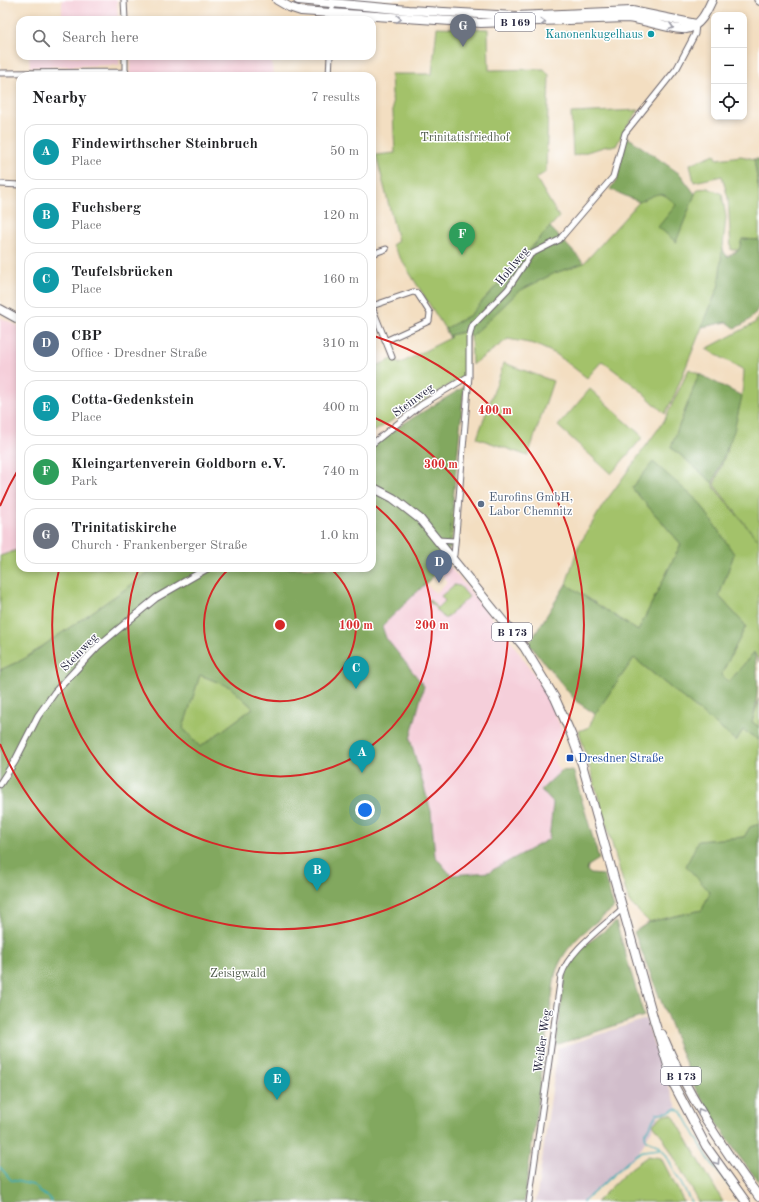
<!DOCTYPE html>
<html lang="en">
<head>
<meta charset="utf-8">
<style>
	:root { --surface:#fff; --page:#f2f2f2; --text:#202124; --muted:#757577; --line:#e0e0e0; --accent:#0b8043 }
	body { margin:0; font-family:"Old Standard TT",serif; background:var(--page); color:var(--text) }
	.controls { position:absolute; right:12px; top:12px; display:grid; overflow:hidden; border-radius:8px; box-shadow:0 2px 6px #0003 }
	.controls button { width:36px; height:36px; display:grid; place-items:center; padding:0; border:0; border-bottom:1px solid var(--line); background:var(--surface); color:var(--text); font:20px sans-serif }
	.you { position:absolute; left:365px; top:810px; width:14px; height:14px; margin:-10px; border:3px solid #fff; border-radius:50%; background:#1a73e8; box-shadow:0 0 0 6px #1a73e833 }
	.badge { display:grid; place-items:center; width:26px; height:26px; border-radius:50%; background:var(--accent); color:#fff; font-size:13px; font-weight:700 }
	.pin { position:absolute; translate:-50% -33px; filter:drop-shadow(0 1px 2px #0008) }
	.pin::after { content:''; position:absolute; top:21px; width:14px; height:12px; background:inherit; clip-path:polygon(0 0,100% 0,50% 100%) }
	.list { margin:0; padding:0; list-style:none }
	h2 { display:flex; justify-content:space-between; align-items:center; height:52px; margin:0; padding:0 16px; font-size:17px }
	h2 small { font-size:13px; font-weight:400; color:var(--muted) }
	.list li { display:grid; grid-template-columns:26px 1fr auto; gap:12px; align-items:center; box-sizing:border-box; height:56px; margin:0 8px 8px; padding:0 8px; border:1px solid var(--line); border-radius:12px }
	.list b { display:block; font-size:15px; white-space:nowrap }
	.list p { margin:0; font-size:13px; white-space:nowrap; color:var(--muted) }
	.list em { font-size:13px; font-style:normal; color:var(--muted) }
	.icon { flex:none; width:22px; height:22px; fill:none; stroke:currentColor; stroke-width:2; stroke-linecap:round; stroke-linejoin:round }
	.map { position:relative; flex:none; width:759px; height:1202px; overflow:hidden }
	.search { position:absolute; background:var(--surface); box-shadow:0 2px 6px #0003; left:16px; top:16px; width:360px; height:44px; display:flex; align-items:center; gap:10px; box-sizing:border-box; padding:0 14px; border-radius:12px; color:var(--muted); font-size:15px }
	.panel { position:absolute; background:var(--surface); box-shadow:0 2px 6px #0003; left:16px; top:72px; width:360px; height:500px; border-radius:12px }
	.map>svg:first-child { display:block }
	.built { fill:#f5cfda }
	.industrial { fill:#d1bdcb }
	.green { fill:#a3c26a; stroke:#627252 }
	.forest { fill:#82a85e; stroke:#52654c; fill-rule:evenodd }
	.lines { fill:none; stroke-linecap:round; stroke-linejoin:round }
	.stream { stroke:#3aabb3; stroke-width:1.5 }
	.minor-casing { stroke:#6b646a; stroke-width:7 }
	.tertiary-casing { stroke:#6b646a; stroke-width:8 }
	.primary-casing { stroke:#6b646a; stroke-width:10 }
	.minor { stroke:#fff; stroke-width:5 }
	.tertiary { stroke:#fff; stroke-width:6 }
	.primary { stroke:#fff; stroke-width:8 }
	.oneway { stroke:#9c9ca7 }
	.ring { fill:none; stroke:#d62828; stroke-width:2 }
	.culture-dot { fill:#0f9aa8; stroke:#fff; stroke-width:1.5 }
	.service-dot { fill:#5c6f8a; stroke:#fff; stroke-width:1.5 }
	.transit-dot { fill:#1a4fb4; stroke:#fff; stroke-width:1.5 }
	.labels { text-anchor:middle; stroke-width:3; stroke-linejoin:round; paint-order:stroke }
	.shield { fill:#fff; stroke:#646476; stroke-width:1 }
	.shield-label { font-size:11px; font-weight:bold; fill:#22223b }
	.culture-label { font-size:12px; fill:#0d838f; stroke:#fff; text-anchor:end }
	.park-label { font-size:12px; fill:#4f5a4b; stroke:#fff }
	.street-label { font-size:12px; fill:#22223b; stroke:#fff }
	.service-label { font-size:12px; fill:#4e5e75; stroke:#fff; text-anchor:start }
	.transit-label { font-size:12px; fill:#164399; stroke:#fff; text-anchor:start }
	.centre { fill:#d62828; stroke:#fff; stroke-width:2 }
	.ring-label { font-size:12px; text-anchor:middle; font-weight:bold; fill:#d62828; stroke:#fff; stroke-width:3; stroke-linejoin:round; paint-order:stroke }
</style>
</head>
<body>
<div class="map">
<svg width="759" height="1202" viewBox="0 0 759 1202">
	<rect width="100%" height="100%" fill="#fff"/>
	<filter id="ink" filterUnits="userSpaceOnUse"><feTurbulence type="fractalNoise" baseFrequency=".025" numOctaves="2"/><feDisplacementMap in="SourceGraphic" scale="8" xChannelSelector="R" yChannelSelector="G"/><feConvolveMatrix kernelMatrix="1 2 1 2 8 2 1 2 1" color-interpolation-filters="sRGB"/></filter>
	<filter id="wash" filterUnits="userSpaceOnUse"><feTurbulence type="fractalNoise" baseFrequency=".012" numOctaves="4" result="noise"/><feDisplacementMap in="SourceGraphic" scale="16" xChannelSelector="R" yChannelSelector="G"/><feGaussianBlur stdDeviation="0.9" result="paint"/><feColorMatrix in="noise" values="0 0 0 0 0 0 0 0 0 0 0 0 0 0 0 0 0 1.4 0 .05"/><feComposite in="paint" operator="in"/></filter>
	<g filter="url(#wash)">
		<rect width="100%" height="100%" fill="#f3dec1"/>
		<path class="built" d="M62 0H117L118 20H29V17L62 16Z
			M195 16H232L233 20H196Z
			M29 56H119V65L30 67Z
			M131 56H271L273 76H131Z
			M0 317 20 327V549L0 556Z
			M447 563 511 641 545 690 563 732 555 743 554 762 561 771 542 790 553 802 549 839 489 872 451 875 435 856 431 811 410 739 424 686 386 638 382 626 425 584 436 593 447 582 439 570Z"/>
		<path class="industrial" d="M646 1019 662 1071 678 1109 660 1114 638 1154 583 1202H536L558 1048Z"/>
		<path class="green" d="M437 27 488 29 489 70 544 69 549 75 546 172 536 178 559 217 470 315 445 329 392 245 398 241 376 155 395 153 391 74H432Z
			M639 110 626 127 616 146H607L573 156 571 113Z
			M715 154 717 159 741 156 754 159 759 191V240L742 239 739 250H731L728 198 722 176 694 182 690 164Z
			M708 188 722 194 726 217 719 285 675 394 665 414 639 389 602 361 587 378 556 354 534 344 508 339 472 365 471 337 519 291 555 273 584 263 639 202 657 193 667 195 676 205V241L695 194 698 189Z
			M759 316V662L754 652 729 682 721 675 746 626 719 596 734 554 699 502 632 488 681 544 638 631 566 584 578 547 603 505 664 421 689 369 699 374 671 447 713 483V486L757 539 714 485C728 448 743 410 744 370L706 349 755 323Z
			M467 331V374L372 433V368L395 358 399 364 450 338V335Z
			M504 363 553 381 528 456 477 438Z
			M590 389 643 437 611 474 558 426Z
			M456 505 451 549 423 515Z
			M20 549V568H156L24 659 0 670V556Z
			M454 585 460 586 469 597 445 619 428 600 429 599 438 608 445 601 441 596Z
			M634 658 736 741 743 730 759 740V824L750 827 744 837 698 841 710 892 702 910 649 922 629 902 579 731 589 727 595 714Z
			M200 675 230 687 253 708 200 747 183 728Z
			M759 699V727L752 722Z
			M664 1114 673 1115 723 1202H699L662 1136 653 1124Z
			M648 1156 661 1158 684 1202H596L631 1168Z"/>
		<path class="forest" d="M626 136 680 174 695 194 676 242 658 227 676 205C660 188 658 194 639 202L610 189 617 180Z
			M754 159H759V191Z
			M550 227 584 263 555 273 519 291 471 337 467 331 450 335V338L445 329 470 315Z
			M742 239 759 240C759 252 759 301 758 308 754 318 745 324 735 328L727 322 702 327 719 285 722 248 727 257 739 250Z
			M699 374 742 396 734 431 713 483 671 447Z
			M464 387 447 563 382 626 386 638 424 686 410 739 431 811 435 856 451 875 489 872 549 839 553 803 541 790 561 771 573 770 599 859 588 866 587 871 591 874 604 875 614 908C590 927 564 944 555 975L524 1202H0V670L24 659 156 568H372V446L406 422ZM200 675 230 687 253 708 200 747 183 728Z
			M653 462 699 502 734 554 719 596 746 626 721 675 729 682 754 652C759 673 759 700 752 722L759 727V740L743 730 736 741 634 658 595 714 576 701 529 644 566 584 638 631 681 544 632 488Z
			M759 824V1182L738 1155 696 1090 634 932 649 922 702 910 710 892 686 866 698 841 744 837 750 827Z
			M616 922 644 1016 556 1045 565 974 576 952Z"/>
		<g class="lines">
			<path class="stream" d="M0 1167 11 1180 33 1185 37 1188 39 1192 48 1197 52 1202
				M583 1202 634 1156 643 1151 659 1149
				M691 1202 665 1153 658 1145 646 1140 645 1134 657 1113 669 1112 676 1109 682 1112 708 1158 741 1202"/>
		</g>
	</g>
	<g filter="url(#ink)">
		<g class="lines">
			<defs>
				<path id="minor" d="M124 0 125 20
					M757 0 759 2
					M332 20V4
					M125 56V76
					M0 73 126 72
					M329 76 330 56
					M0 184 20 185
					M372 254 386 249
					M372 306 413 292 417 293 430 313 429 321 385 341
					M372 307 392 357
					M372 444 421 405 469 376
					M438 540 455 541
					M451 557 454 555 456 534 469 376V338L472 326 508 289 531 254 559 240 613 177 625 133 677 68 695 34 696 24
					M529 1202 561 976C569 950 603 927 623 908"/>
				<path id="tertiary" d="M0 784 15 761 38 716 55 692 98 646 156 598 208 568"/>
				<path id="primary" d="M277 0 289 7 301 11 481 23 627 18C642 19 676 31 686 29 700 27 707 11 712 0
					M298 0 408 10 516 16 632 11 696 24
					M0 309 20 320
					M372 487 393 498 420 519 524 647 555 698 571 734 582 764 654 1020 674 1085 706 1146 746 1202
					M662 1034C686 1093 721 1146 759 1197"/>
			</defs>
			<use href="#minor" class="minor-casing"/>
			<use href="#tertiary" class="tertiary-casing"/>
			<use href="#primary" class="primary-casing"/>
			<use href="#minor" class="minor"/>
			<use href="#tertiary" class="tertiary"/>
			<use href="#primary" class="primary"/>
		</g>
		<defs><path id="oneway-chevron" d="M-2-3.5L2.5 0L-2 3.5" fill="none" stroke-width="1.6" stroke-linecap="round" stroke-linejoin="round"/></defs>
		<g class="oneway">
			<use href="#oneway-chevron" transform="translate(399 19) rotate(4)"/>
			<use href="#oneway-chevron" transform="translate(543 22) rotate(-2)"/>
			<use href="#oneway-chevron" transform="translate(671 27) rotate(15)"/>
			<use href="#oneway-chevron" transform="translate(700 1111) rotate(-121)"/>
			<use href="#oneway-chevron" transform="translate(717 1162) rotate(56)"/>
		</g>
	</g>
	<g class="ring">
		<path d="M330 568A76 76 0 1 1 230 568"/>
		<path d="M373 504A152 152 0 1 1 139 568"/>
		<path d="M373 417A228 228 0 1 1 59 570"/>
		<path d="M0 506A304 304 0 0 1 19 468M374 336A304 304 0 1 1 0 744"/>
	</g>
	<circle class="culture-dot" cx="651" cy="34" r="4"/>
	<circle class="service-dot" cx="481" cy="504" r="4"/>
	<rect class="transit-dot" x="566" y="754" width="8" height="8" rx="2"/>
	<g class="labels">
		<g class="shield">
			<rect x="495" y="13" width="40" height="18" rx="3"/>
			<rect x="492" y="623" width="40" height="18" rx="3"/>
			<rect x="661" y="1067" width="40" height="18" rx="3"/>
		</g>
		<g class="shield-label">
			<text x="515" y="26">B 169</text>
			<text x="512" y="636">B 173</text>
			<text x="681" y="1080">B 173</text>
		</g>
		<g class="culture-label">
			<text x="643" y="38">Kanonenkugelhaus</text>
		</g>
		<g class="park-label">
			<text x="465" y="141">Trinitatisfriedhof</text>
			<text x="238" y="977">Zeisigwald</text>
		</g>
		<g class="street-label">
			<text transform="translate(512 266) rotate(-51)" y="4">Hohlweg</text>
			<text transform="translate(413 400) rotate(-36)" y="4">Steinweg</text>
			<text transform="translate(79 652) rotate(-46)" y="4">Steinweg</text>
			<text transform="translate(542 1041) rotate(-82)" y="4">Weißer Weg</text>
		</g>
		<g class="service-label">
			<text x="489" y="501">Eurofins GmbH,<tspan x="489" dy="14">Labor Chemnitz</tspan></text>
		</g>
		<g class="transit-label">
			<text x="578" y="762">Dresdner Straße</text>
		</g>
	</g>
	<circle cx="280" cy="625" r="6" class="centre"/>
	<g class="ring-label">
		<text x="495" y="414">400 m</text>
		<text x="441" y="468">300 m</text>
		<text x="356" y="629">100 m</text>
		<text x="432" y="629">200 m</text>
	</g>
</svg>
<div class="controls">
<button>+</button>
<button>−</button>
<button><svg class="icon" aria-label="locate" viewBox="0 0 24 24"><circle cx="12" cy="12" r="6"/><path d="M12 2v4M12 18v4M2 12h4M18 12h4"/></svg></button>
</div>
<div class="you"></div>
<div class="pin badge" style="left:362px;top:773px;background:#0f9aa8">A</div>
<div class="pin badge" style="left:317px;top:891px;background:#0f9aa8">B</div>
<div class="pin badge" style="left:356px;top:689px;background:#0f9aa8">C</div>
<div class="pin badge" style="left:439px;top:583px;background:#5c6f8a">D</div>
<div class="pin badge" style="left:277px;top:1100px;background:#0f9aa8">E</div>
<div class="pin badge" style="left:462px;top:255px;background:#2e9e5b">F</div>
<div class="pin badge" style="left:463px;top:47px;background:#6b7280">G</div>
<div class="search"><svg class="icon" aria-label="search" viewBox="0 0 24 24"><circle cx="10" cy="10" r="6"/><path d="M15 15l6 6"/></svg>Search here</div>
<section class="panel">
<h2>Nearby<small>7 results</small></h2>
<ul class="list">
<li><span class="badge" style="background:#0f9aa8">A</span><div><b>Findewirthscher Steinbruch</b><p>Place</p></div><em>50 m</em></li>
<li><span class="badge" style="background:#0f9aa8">B</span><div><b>Fuchsberg</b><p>Place</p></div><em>120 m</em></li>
<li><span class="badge" style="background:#0f9aa8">C</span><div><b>Teufelsbrücken</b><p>Place</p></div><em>160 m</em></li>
<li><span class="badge" style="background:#5c6f8a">D</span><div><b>CBP</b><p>Office · Dresdner Straße</p></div><em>310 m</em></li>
<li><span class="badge" style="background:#0f9aa8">E</span><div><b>Cotta-Gedenkstein</b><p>Place</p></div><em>400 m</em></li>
<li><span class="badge" style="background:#2e9e5b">F</span><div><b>Kleingartenverein Goldborn e.V.</b><p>Park</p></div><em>740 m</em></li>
<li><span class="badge" style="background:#6b7280">G</span><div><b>Trinitatiskirche</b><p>Church · Frankenberger Straße</p></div><em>1.0 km</em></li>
</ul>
</section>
</div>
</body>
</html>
